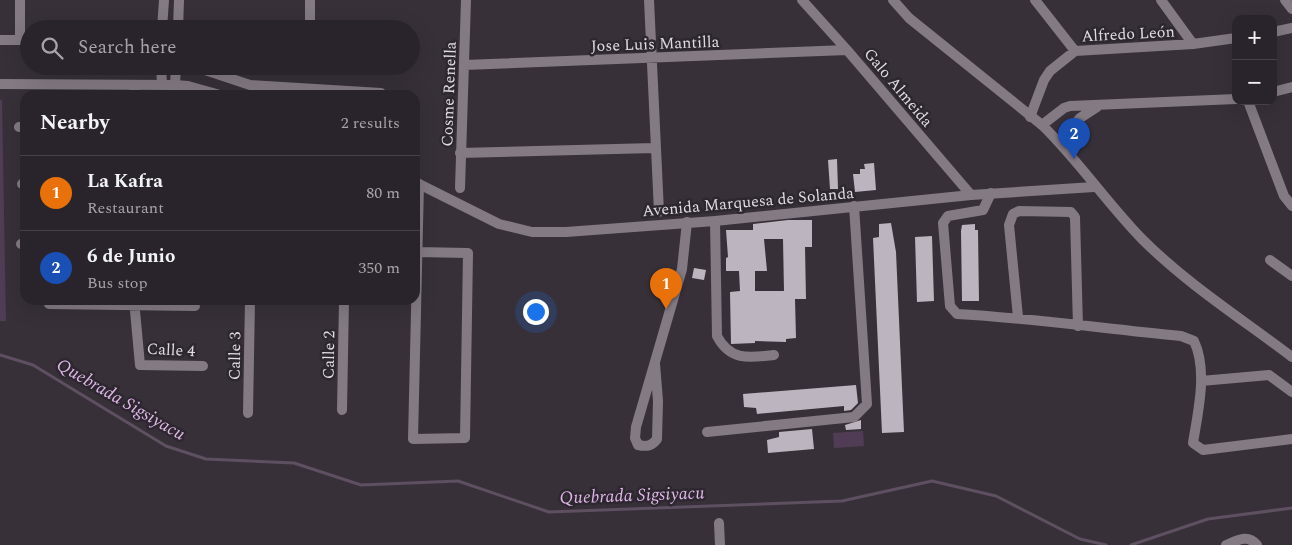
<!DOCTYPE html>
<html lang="en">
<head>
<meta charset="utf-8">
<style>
	:root { --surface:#29242b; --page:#353037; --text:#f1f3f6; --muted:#a5a4a9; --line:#454147; --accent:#ea8dfd }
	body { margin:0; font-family:Spectral,serif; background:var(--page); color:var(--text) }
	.controls { position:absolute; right:15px; top:15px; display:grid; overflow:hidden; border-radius:10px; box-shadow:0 5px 20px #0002 }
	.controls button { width:45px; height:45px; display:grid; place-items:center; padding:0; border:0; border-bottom:1px solid var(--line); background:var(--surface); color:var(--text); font:25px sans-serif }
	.you { position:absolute; left:535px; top:311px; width:18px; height:18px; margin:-12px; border:4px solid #fff; border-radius:50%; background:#1a73e8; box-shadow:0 0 0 8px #1a73e833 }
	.badge { display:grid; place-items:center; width:32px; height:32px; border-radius:50%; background:var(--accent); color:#fff; font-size:16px; font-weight:700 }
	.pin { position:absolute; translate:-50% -41px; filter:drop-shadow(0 1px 2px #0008) }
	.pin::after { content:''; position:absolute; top:26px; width:18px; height:15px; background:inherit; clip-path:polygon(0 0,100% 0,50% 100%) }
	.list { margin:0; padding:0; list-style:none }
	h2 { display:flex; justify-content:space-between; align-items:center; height:65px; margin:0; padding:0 20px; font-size:21px }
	h2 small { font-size:16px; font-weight:400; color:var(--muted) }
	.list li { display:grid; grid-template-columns:32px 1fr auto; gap:15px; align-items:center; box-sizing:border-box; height:75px; padding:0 20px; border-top:1px solid var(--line) }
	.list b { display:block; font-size:19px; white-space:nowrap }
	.list p { margin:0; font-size:16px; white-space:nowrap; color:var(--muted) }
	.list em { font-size:16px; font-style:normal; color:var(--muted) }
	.icon { flex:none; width:28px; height:28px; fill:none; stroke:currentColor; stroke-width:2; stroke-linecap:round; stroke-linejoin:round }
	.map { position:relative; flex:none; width:1292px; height:545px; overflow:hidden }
	.search { position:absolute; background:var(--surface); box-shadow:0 5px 20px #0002; left:20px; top:20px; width:400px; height:55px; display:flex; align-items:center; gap:12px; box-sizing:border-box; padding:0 18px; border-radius:28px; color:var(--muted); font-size:19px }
	.panel { position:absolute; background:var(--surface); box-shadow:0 5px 20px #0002; left:20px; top:90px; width:400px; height:215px; border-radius:15px }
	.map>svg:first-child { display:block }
	.green { fill:#513c55 }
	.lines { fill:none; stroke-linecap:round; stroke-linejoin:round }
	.stream { stroke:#5e4f61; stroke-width:3 }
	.building { fill:#bcb4be; fill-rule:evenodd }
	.minor { stroke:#837a84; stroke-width:10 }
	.tertiary { stroke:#837a84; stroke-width:10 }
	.labels { text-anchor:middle; stroke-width:5; stroke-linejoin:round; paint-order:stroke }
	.street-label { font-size:16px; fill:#e0dbe1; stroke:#2d272f }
	.water-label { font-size:18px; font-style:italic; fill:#e0b7e9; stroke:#2d272f }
</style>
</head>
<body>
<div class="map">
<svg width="1292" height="545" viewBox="0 0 1292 545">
	<rect width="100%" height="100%" fill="#373039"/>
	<path class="green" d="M0 100H2L6 321H0Z
		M863 431 864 446 834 448 833 433Z"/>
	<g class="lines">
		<path class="stream" d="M0 355 33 365 166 446 206 459 294 463 361 485 458 481 549 512 842 501 932 481 996 496 1080 539 1106 545
			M1131 545 1208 519 1292 508"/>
	</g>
	<path class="building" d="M837 159 838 189H830L828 160Z
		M874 163 876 190 855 192 853 174H860V169H865L864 164Z
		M788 220H812V247H805L806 299H795L796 338 786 339V342L755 341V343L731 344 730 292 740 291 739 271H726V258L728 257 726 230H753V224ZM764 239H783L784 291H755V271H767Z
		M891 223 896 252 904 432 882 433 873 238 879 237V224Z
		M975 224V230H978L979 301H962L961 231 962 225Z
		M932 236 934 301 917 302 915 237Z
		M694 268 706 270 704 280 692 278Z
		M856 385 858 403 851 410 844 411V406L757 414 756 408 744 407 743 394Z
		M861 420V429L846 430 845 425Z
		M812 429 814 449 768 453 767 440 779 437V432Z"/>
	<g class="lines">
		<path class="minor" d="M20 0V40
			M310 0V29
			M649 0 659 212
			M802 0 847 50 971 195
			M1035 0 1075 51
			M1161 0 1193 44
			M1285 0 1292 9
			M162 29 164 0
			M178 29 179 0
			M1273 32 1292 28
			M0 40H29
			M464 65 847 50
			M161 66 162 84
			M193 66 250 85 381 93
			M134 85 135 95
			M175 85 176 66
			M1273 92 1292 87
			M1248 101 1284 196 1292 206
			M1030 117 1044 80 1050 71 1075 51 1193 44 1236 38
			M1042 125 1064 108 1070 106 1236 99
			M19 127H25
			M1059 142 1080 118 1097 107
			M460 153 654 148
			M22 184H25
			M460 188 466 0
			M991 193 983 210 948 216 943 223 950 306 957 314C1032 318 1106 329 1181 336L1194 341C1208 371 1198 411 1193 443L1203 450 1292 439
			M715 221 717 336C730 361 749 358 774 355
			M21 244H25
			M417 252 468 253 465 438 413 439 419 184
			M1270 260 1292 276
			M134 300 140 365 203 366
			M49 304 195 306
			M1018 317 1009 225 1013 214 1019 211 1071 212 1075 217 1078 326
			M655 364 658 401 657 439C652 446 647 447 638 445L635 438 636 427 682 269 687 222
			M1201 381 1269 375 1292 392
			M342 410 344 300
			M248 413 250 300
			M707 432 854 417 867 404 854 206
			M719 523 720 545
			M1226 545C1238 540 1248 534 1257 545"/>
		<path class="tertiary" d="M893 0 909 18 1042 125C1078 160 1107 203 1142 239 1187 284 1242 319 1292 357
			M0 84 175 85 188 86 220 95
			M415 182 499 224 532 232H566L715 221 971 195 1094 187"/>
	</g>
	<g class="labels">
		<g class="street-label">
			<text transform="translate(1128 33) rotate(-3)" y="6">Alfredo León</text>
			<text transform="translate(655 43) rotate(-2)" y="6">Jose Luis Mantilla</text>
			<text transform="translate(899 87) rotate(50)" y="6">Galo Almeida</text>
			<text transform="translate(448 94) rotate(-88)" y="6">Cosme Renella</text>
			<text transform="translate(748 201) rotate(-5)" y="6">Avenida Marquesa de Solanda</text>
			<text transform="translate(171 349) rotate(3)" y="6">Calle 4</text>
			<text transform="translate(328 355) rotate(-89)" y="6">Calle 2</text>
			<text transform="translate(234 356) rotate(-89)" y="6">Calle 3</text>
		</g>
		<g class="water-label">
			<text transform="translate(121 399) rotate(30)" y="6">Quebrada Sigsiyacu</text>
			<text transform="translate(632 495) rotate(-2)" y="6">Quebrada Sigsiyacu</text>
		</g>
	</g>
</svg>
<div class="controls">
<button>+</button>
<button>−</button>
</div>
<div class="you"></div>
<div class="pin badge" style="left:666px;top:309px;background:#e8710a">1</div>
<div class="pin badge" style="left:1074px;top:159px;background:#1a4fb4">2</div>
<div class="search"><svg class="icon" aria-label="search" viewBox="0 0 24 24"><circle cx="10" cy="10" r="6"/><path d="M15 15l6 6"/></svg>Search here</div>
<section class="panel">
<h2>Nearby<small>2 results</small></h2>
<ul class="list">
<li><span class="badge" style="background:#e8710a">1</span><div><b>La Kafra</b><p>Restaurant</p></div><em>80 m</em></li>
<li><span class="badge" style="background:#1a4fb4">2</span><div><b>6 de Junio</b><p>Bus stop</p></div><em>350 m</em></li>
</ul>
</section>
</div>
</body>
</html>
